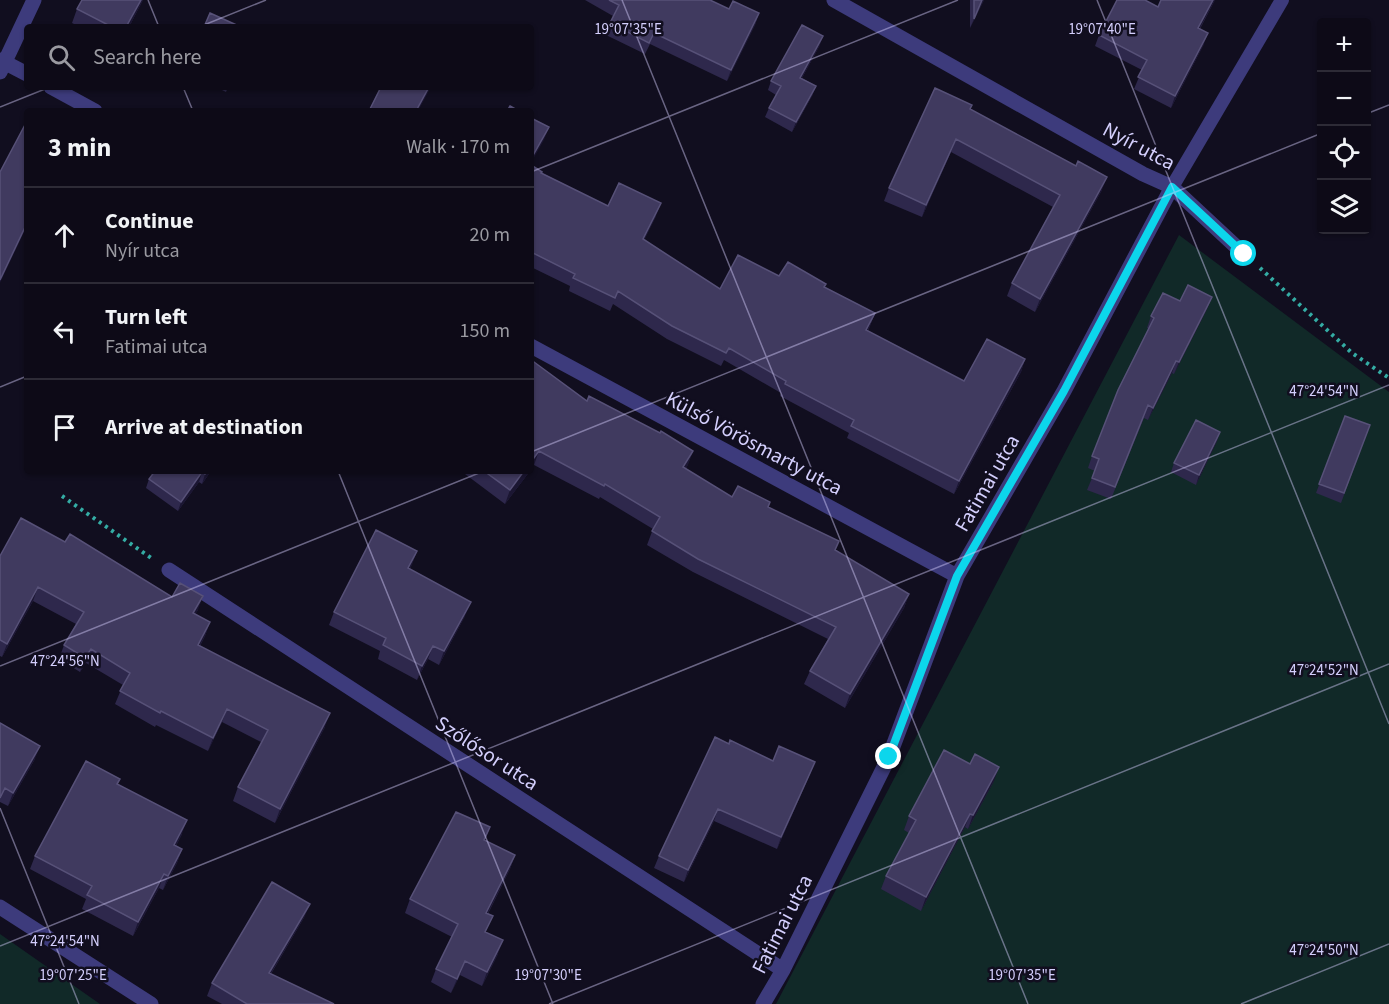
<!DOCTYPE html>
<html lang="en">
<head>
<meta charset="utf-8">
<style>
	:root { --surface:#0d0a17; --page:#161320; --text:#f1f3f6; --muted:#9a9aa1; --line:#2d2b36 }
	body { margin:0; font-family:"Source Sans 3",sans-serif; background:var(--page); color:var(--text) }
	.controls { position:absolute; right:18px; top:18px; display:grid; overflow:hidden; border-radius:6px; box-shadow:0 2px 4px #0004 }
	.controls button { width:54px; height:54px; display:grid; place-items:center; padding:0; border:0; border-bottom:2px solid var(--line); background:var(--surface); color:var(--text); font:30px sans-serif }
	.stop { position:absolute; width:18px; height:18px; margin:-14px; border:4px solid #0cd6ec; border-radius:50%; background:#fff }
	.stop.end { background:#0cd6ec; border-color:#fff; box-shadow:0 2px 6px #0008 }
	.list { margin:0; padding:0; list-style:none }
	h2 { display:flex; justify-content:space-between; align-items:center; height:78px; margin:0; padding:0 24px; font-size:26px }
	h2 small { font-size:20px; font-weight:400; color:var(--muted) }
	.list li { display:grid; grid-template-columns:39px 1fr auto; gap:18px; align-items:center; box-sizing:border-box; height:96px; padding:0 24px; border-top:2px solid var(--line) }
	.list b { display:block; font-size:22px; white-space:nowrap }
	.list p { margin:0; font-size:20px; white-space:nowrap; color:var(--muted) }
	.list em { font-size:20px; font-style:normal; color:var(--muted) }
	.icon { flex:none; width:33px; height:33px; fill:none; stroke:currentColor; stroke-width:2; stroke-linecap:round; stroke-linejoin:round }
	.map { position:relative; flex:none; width:1389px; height:1004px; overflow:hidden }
	.search { position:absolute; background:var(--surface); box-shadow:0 2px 4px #0004; left:24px; top:24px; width:510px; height:66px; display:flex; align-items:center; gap:15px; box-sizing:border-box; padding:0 21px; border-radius:6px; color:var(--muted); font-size:22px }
	.panel { position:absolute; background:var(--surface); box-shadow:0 2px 4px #0004; left:24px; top:108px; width:510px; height:366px; border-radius:6px }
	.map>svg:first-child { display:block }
	.green { fill:#112928 }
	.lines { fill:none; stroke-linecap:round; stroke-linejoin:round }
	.path { stroke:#34aca4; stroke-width:4; stroke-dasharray:3 4.5; stroke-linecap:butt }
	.service { stroke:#3d3b7c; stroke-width:14 }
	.minor { stroke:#3d3b7c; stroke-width:15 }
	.wall { fill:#2e284c }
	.shaded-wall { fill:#1b1632 }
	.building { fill:#403a5f; stroke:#575178; stroke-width:1.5 }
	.route { stroke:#0cd6ec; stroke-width:8 }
	.ticks { fill:none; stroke:#d4cffd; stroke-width:1.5; stroke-opacity:0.45 }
	.labels { text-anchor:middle; stroke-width:5; stroke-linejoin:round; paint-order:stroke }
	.street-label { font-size:21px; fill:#d4cffd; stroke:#110e1f }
	.ticks-label { font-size:15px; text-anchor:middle; fill:#d4cffd; stroke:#110e1f; stroke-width:5; stroke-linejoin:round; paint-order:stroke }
</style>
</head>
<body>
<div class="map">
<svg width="1389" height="1004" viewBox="0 0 1389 1004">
	<rect width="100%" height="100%" fill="#110e1f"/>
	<path class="green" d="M1179 235 1389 392V1004H776Z
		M0 934 100 1004H0Z"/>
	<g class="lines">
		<path class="path" d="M1260 268 1352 353 1389 378
			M62 496 154 560"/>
		<path class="service" d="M1172 187 1282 0"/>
		<path class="minor" d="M834 0 1143 174 1172 187 1244 254
			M0 60 27 74
			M0 72 34 0
			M51 87 95 111
			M531 346 957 576
			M169 570 783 970
			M0 907 151 1004
			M763 1004 783 970 889 757 957 576 1064 391 1172 187"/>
	</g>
	<path class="wall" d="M82 0H143L129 27H80L72 23 77 9Z
		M585 0H710L729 9 759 13 755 25 727 81 650 44 645 54 606 35 613 16Z
		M970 0H984L970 28Z
		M1161 0H1215L1200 29 1204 44 1171 108 1134 89 1142 70 1095 46 1099 35 1158 7Z
		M820 45 802 78 816 86 812 96 792 132 765 117 769 108 776 95 768 90 771 81Z
		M216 87H228L226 92Z
		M970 109 1102 190 1035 312 1007 296 1012 283 1053 207 951 152 922 217 884 201 889 188Z
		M531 165 542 173 608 206 656 216 644 240 720 289 779 276 826 284 825 287 875 313 868 331 964 381 1025 359 1021 372 954 494 847 438 849 433 780 396 781 393 724 360 721 366 667 339 613 304 610 311 569 291 570 286 531 267Z
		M1212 297 1207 309 1174 374 1172 373 1148 420 1144 418 1111 499 1087 490 1095 471 1088 468 1092 456 1149 329 1147 328 1151 316 1180 301Z
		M531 366 587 401 693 451 686 469 732 497 768 508 835 550 909 594 904 608 845 708 804 684 810 671 828 639 693 572 647 545 653 529 600 497 599 499 534 465Z
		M1345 416 1370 425 1341 503 1316 493Z
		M1220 432 1217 441 1196 485 1171 472 1174 463Z
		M155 471H211L202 484 199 482 178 511 146 488 149 479Z
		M461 471H530L505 504Z
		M65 542 198 610 195 614 210 622 205 636 200 646 325 727 275 823 233 801 238 787 261 742 222 722 208 751 156 725 155 727 115 704 123 685 86 663 80 672 59 659 64 645 76 624 33 601 2 657 0 656V556Z
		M417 551 410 569 465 616 439 665 428 659 417 680 378 659 380 651 329 625 334 612Z
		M0 723 35 759 8 806 0 802Z
		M729 744 773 761 815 762 810 774 777 849 714 821 684 882 654 868 659 856Z
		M120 779 118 784 182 834 176 846 182 849 177 863 163 890 159 888 133 936 82 909 86 899 30 869 35 856Z
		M994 781 968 829 965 827 921 911 881 889 886 876 909 833 904 830 909 816Z
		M490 827 485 840 515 855 510 869 488 914 486 932 498 954 482 986 460 975 451 993 431 982 436 969 452 937 405 913 410 899Z
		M305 916 271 974 334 1004H222L207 996 212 983Z"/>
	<path class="shaded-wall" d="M141 0H143L129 27H126Z
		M982 0H984L970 28 974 19Z
		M1213 0H1215L1194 39 1198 28Z
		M759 13 755 25 727 81 731 70Z
		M1208 33 1204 44 1171 108 1175 96Z
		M823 36 820 45 797 87 800 78Z
		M816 86 812 96 792 132 796 122Z
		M429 87H431L418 111H416Z
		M549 127 544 140 531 163V159Z
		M956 139 951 152 922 217 926 205Z
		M1107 177 1102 190 1035 312 1040 299Z
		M661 203 656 216 638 252 643 239Z
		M27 223V226L0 283V280Z
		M1212 297 1207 309 1174 374 1179 362Z
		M875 313 870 326 861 343 866 330Z
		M1025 359 1021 372 954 494 959 481Z
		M1176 361 1172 373 1148 420 1153 408Z
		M1220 432 1217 441 1196 485 1199 475Z
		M539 451 534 465 531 469V462Z
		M693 451 688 465 678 481 683 467Z
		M207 471H211L202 484 205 474Z
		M524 471H530L505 504 510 490Z
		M202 472 199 482 178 511 181 502Z
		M417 551 412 565 403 582 408 568Z
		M38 587 33 601 2 657 7 644Z
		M909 594 904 608 845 708 850 694Z
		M203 596 198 610 188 627 193 613Z
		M471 602 465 616 439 665 444 651Z
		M210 622 205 636 193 658 198 645Z
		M433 646 428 659 417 680 422 666Z
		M91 649 86 663 80 672 85 658Z
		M227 709 222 722 208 751 213 738Z
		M330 713 325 727 275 823 280 809Z
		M40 746 35 759 8 806 13 793Z
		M815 762 810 774 777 849 781 837Z
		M999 767 994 781 968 829 973 815Z
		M718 809 714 821 684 882 688 870Z
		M970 814 965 827 921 911 926 897Z
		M187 820 182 834 169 859 174 845Z
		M182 849 177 863 163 890 168 876Z
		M515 855 510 869 481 927 486 913Z
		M164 874 159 888 133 936 138 922Z
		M310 904 305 916 264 985 269 973Z
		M503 940 498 954 482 986 487 972Z
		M465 961 460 975 451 993 457 979Z"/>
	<path class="building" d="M82 0H141L126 27H112L77 9Z
		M609 0H710L729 9 733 1 759 13 731 70 654 33 649 43 610 23 619 5Z
		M974 0H982L974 19Z
		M1117 0H1145L1158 7 1161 0H1213L1198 28 1208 33 1175 96 1138 77 1147 60 1099 35Z
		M210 13 241 27H204Z
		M802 25 823 36 800 78 816 86 796 122 769 108 781 86 771 81Z
		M381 87H429L416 111H369Z
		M935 88 972 105 970 109 1076 166 1078 161 1107 177 1040 299 1012 283 1060 195 956 139 926 205 889 188Z
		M510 106 519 111H507Z
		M531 118 549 127 531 159Z
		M27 121V223L0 280V172Z
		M531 165 542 172 541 173 608 206 619 183 661 203 643 239 720 289 738 255 779 276 788 262 826 284 824 287 875 313 866 330 964 381 987 339 1025 359 959 481 851 426 854 420 785 384 786 381 729 348 726 353 672 326 618 291 615 298 573 278 575 274 531 252Z
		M1188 285 1212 297 1179 362 1176 361 1153 408 1148 405 1115 487 1092 478 1099 459 1092 456 1118 390 1154 318 1151 316 1163 293 1180 301Z
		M534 362 587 401 589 396 660 433 661 431 693 451 683 467 732 497 738 486 770 502 768 507 839 541 835 550 909 594 850 694 810 671 836 627 698 559 652 531 660 517 605 484 604 486 539 451 531 462V366Z
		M1345 416 1370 425 1344 493 1319 484Z
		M1196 420 1220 432 1199 475 1174 463Z
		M155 471H207L205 474 202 472 181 502 149 479Z
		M484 471H524L510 490Z
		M21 518 65 542 70 534 172 597 180 583 203 596 193 613 210 622 198 645 330 713 280 809 238 787 268 730 227 709 213 738 161 711 160 713 120 691 130 673 91 649 85 658 64 645 84 612 38 587 7 644 0 640V556Z
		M376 530 417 551 408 568 471 602 444 651 433 646 422 666 383 645 386 638 334 612Z
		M0 723 40 746 13 793 5 788 0 798Z
		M715 737 729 744 730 740 773 761 779 746 815 762 781 837 718 809 688 870 659 856Z
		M944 750 970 764 975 754 999 767 973 815 970 814 926 897 886 876 916 820 909 816Z
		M86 761 120 779 117 784 187 820 174 845 182 849 168 876 164 874 138 922 87 895 92 886 35 856Z
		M456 812 490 827 484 840 515 855 486 913 493 916 485 932 503 940 487 972 465 961 457 979 436 969 458 924 410 899Z
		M272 882 310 904 269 973 334 1004H247L212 983Z"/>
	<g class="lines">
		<path class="route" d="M889 757 957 576 1064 391 1172 187 1244 254"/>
	</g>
	<path class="ticks" d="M148 0 159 27M622 0 1028 1004M1097 0 1389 724M199 27 266 0M183 87 193 111M0 107 50 87M1366 114 1389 105M531 172 958 0M0 387 27 376M531 452 1322 133M338 471 553 1004M0 666 484 471M0 808 79 1004M0 946 1389 385M549 1004 1389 664M1241 1004 1389 944"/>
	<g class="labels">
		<g class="street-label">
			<text transform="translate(1139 146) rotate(28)" y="7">Nyír utca</text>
			<text transform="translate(754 443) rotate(28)" y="7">Külső Vörösmarty utca</text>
			<text transform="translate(987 483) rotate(-60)" y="7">Fatimai utca</text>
			<text transform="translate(487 753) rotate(33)" y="7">Szőlősor utca</text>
			<text transform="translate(782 924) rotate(-63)" y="7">Fatimai utca</text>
		</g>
	</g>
	<g class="ticks-label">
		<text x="628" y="34">19°07'35"E</text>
		<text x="1102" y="34">19°07'40"E</text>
		<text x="1324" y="396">47°24'54"N</text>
		<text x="65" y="666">47°24'56"N</text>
		<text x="1324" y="675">47°24'52"N</text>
		<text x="65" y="946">47°24'54"N</text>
		<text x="1324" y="955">47°24'50"N</text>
		<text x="73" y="980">19°07'25"E</text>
		<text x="548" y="980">19°07'30"E</text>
		<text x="1022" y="980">19°07'35"E</text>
	</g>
</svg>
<div class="controls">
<button>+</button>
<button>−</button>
<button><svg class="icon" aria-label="locate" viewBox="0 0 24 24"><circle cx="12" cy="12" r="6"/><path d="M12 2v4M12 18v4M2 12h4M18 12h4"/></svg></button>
<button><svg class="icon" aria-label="layers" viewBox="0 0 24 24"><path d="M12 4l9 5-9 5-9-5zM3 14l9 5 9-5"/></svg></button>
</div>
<div class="stop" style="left:1244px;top:254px"></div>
<div class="stop end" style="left:889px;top:757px"></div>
<div class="search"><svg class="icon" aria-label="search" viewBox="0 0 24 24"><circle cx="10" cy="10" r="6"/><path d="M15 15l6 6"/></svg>Search here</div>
<section class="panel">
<h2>3 min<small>Walk · 170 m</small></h2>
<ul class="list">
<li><svg class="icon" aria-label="ahead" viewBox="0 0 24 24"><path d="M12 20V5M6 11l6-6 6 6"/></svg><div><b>Continue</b><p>Nyír utca</p></div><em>20 m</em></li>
<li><svg class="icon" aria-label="left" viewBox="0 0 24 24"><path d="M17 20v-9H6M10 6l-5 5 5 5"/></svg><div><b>Turn left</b><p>Fatimai utca</p></div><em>150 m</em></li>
<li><svg class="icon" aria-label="arrive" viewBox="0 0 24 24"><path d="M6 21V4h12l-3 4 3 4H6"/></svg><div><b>Arrive at destination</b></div></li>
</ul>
</section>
</div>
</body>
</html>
